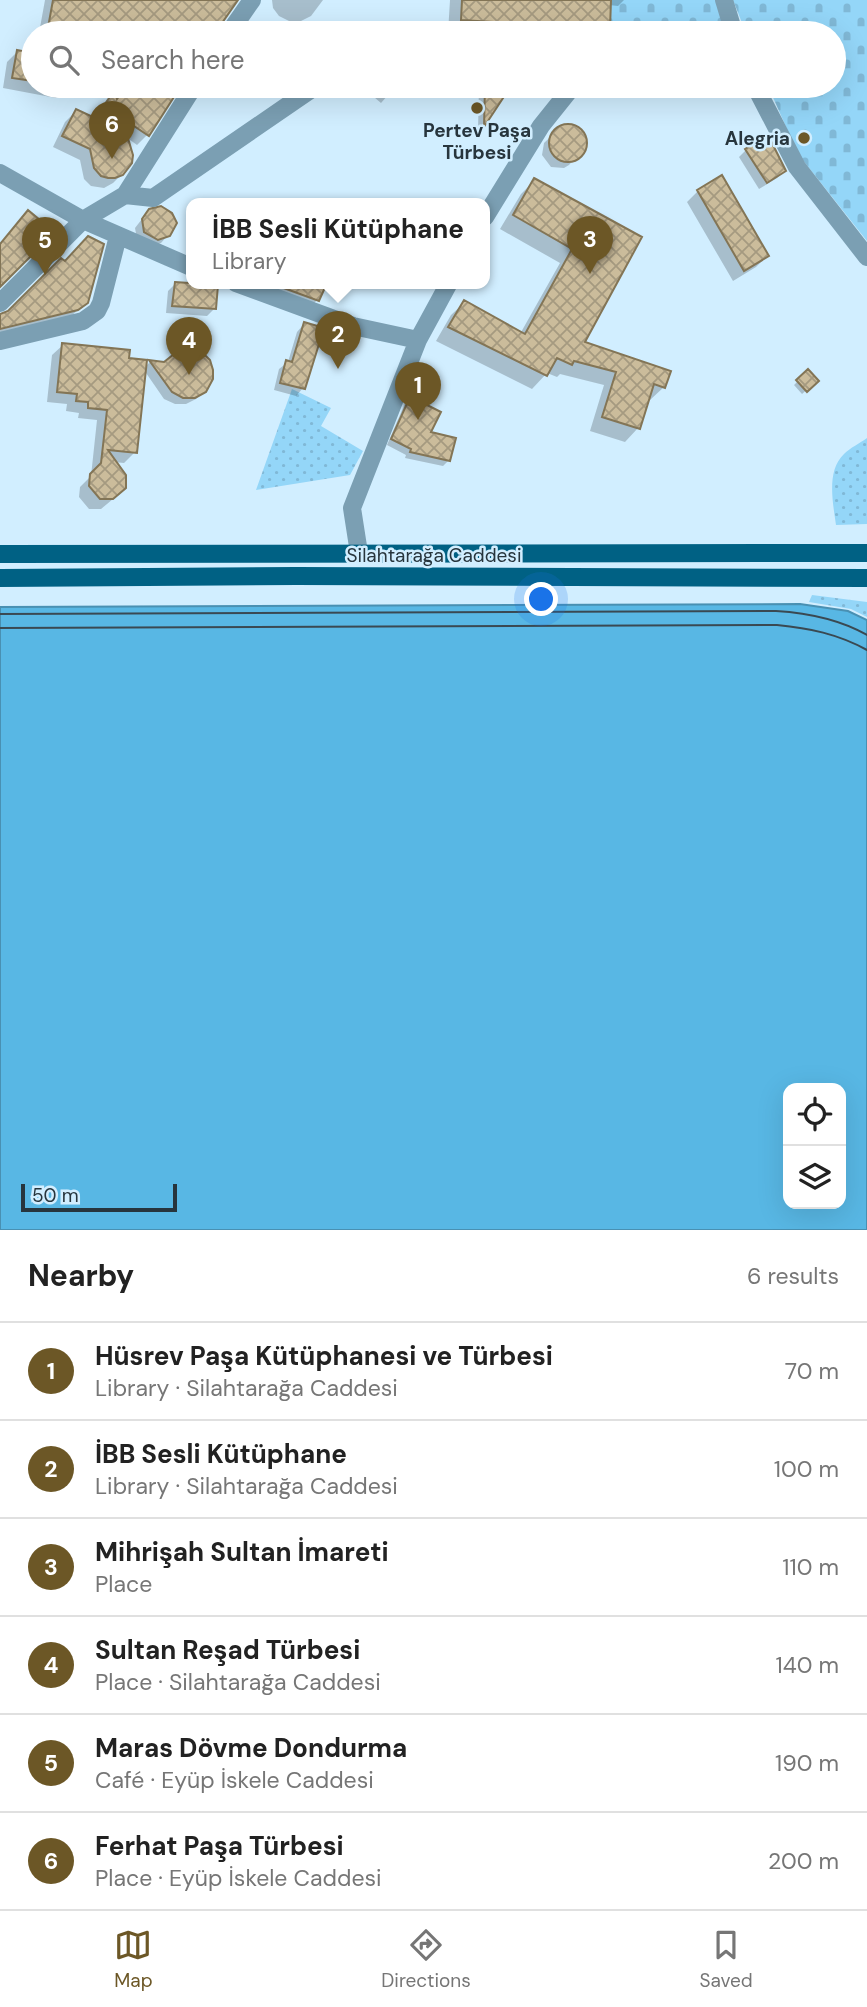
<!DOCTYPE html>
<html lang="en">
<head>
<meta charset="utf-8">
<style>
	:root { --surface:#fff; --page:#f2f2f2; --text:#222; --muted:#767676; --line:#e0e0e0; --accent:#6c5726 }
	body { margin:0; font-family:"DM Sans",sans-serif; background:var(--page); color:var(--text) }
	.controls { position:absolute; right:21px; bottom:21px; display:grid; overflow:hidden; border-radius:14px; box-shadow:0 7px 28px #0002 }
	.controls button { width:63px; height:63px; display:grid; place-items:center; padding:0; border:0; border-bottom:2px solid var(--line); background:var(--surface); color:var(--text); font:35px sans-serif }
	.scale { position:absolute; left:21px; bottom:18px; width:156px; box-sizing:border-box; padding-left:7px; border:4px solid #27353d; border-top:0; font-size:19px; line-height:24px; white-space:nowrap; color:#27353d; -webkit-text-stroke:5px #d1eeff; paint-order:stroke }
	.you { position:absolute; left:542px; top:600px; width:24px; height:24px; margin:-18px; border:5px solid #fff; border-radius:50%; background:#1a73e8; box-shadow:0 0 0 10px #1a73e833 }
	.badge { display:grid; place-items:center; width:46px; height:46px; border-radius:50%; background:var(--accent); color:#fff; font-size:23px; font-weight:700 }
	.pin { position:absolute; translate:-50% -58px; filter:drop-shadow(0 2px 4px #0008) }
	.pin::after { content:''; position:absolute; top:37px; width:24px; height:21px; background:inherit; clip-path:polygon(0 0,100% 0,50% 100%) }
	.popup { position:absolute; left:186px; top:198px; width:304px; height:91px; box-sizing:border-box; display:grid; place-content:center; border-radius:14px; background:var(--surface); filter:drop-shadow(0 2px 5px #0005); font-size:23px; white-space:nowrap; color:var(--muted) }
	.popup b { font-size:26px; color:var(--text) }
	.popup::after { content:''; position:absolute; left:50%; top:100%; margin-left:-14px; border:14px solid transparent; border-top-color:var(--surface) }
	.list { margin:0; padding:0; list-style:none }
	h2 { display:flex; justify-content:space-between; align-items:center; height:91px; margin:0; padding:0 28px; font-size:30px }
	h2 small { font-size:23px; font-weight:400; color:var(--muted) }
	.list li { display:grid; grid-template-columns:46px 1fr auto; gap:21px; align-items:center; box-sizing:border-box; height:98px; padding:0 28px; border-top:2px solid var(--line) }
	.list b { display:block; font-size:26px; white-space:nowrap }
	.list p { margin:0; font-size:23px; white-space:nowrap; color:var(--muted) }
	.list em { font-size:23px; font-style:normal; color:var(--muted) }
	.icon { flex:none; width:38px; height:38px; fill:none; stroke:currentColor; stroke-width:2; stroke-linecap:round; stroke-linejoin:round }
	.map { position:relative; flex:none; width:867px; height:1230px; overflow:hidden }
	.search { position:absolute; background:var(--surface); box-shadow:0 7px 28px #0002; left:21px; right:21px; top:21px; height:77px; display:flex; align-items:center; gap:18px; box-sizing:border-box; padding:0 24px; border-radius:38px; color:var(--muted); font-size:26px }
	.sheet { height:679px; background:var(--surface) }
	nav { display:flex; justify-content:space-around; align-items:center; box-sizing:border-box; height:98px; border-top:2px solid var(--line); background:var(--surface); font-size:19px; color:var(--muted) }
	nav a { display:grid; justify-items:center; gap:4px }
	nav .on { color:var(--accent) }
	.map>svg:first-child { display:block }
	.grass { fill:url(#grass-dots) }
	.cemetery { fill:url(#cemetery-stones) }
	.water { fill:#58b7e4; stroke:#4990b2; stroke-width:2; fill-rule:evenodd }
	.shadow { fill:#0003 }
	.building { fill:url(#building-cross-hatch); stroke:#837556; stroke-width:2 }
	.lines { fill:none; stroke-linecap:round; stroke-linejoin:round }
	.street { stroke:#7b9fb3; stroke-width:18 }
	.primary { stroke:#006184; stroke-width:18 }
	.tram { stroke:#3a4952; stroke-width:2 }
	.poi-dot { fill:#6c5726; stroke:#d1eeff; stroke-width:2.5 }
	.labels { text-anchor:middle; stroke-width:5; stroke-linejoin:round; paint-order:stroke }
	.poi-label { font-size:19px; font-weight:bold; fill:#27353d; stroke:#d1eeff }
	.street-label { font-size:19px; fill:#27353d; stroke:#d1eeff }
</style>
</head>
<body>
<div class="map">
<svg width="867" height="1230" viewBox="0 0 867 1230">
	<defs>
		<pattern id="grass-dots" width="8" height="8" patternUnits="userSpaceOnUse" patternTransform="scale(1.75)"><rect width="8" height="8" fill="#94d6f8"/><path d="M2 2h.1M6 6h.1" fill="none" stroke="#80b8d6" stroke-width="1.8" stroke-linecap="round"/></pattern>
		<pattern id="cemetery-stones" width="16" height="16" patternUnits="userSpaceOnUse" patternTransform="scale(1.75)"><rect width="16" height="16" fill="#94d6f8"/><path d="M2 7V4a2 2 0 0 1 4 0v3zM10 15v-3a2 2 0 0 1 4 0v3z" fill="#80b8d6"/></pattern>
		<pattern id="building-cross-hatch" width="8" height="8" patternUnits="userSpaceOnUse" patternTransform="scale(1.75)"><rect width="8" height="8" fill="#cbbc9b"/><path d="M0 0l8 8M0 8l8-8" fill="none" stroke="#a59a80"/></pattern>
	</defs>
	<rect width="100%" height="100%" fill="#d1eeff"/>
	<path class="grass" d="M292 389 331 408 321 426 363 451 350 475 256 490Z
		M867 438V524L836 525C833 503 826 471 844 454 850 448 860 443 867 438Z
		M812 595 867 602V617L851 609 809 602Z"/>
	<path class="cemetery" d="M611 0H716L725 33H610Z
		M733 0H867V241L798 154 768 86H834V33H746Z"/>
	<path class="water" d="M800 604 848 611 867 620V1230H0V607ZM788 1088H841V1204H788Z"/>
	<path class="shadow" d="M45 0H236L218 26 217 33H39Z
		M272 0H323L311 16 301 21H289L279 16 273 8Z
		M450 0H624L618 6 609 5V28L603 33H448Z
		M17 52 33 54V86H66V87L56 98 3 88 7 62Z
		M100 86H179L148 134 137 145 126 137 124 172 113 183 104 188 91 186 84 179 80 160 53 147 65 122 76 111 93 119 112 92Z
		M372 86H396L381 103 368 92Z
		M479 86H529L522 95 503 94 478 131Z
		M572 126 582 133 584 137V148L569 165 564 168 551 167 542 155 544 143 561 127Z
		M746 150 784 171 777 178 759 189 739 157Z
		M535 180 640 237 582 343 664 387 650 400H647L638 428 625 442 590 431 604 385 560 374 557 377 547 373 532 389 436 341 451 315 465 302 520 334 560 263 500 229 521 194Z
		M698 191 767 256 756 267 733 281 687 202Z
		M142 219 168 235 161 243 150 247 137 239 135 228Z
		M65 263 87 302 70 317 0 333V315L8 313Z
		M277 283 317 300 306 312 270 298Z
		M175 284 214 309 207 316 166 313 168 291Z
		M304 324 303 388 296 396 274 390 279 369 288 362 297 332Z
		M63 345 127 360 144 368 150 362 165 364 204 391 196 399 186 404H175L164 399 144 370 135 452 124 463 114 462 113 499 101 509H89L79 497 80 487 91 476 97 420 78 418 79 413 66 411 67 404 47 402 52 355Z
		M808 371 817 381 802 394 794 385Z
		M418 381 429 433 449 460 443 466 405 458 406 455 387 445 412 387Z"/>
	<path class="building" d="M53 0H238L220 26 218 33H47Z
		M462 0H611L610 29 461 20Z
		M17 50 33 53V81L12 78Z
		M135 86H181L149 136 122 118 133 155 132 163 123 175 115 178H108L101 176 94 168 90 149 62 136 76 109 95 118 115 90 117 99 124 90 130 94Z
		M485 86H511L484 127Z
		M549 143a19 19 0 1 1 38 0a19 19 0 1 1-38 0Z
		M768 135 786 171 767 183 745 149Z
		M722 175 769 256 744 271 697 190Z
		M534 178 642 237 585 342 671 371 665 388 654 384 640 429 602 417 616 372 574 361 572 365 557 358 547 376 448 327 464 300 525 334 572 249 513 215Z
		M161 206 172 213 177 223 170 236 158 240 144 232 142 219 149 209Z
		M28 210 46 225 36 238 43 244 0 287V244Z
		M88 236 104 244 88 303 78 310 0 329V314L8 311 61 258 65 261Z
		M175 282 218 285 216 309 172 306Z
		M270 283H327L319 301Z
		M304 322 324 328 305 389 280 383 286 360 292 362Z
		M62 343 130 350 129 358 147 360 137 453 108 450 126 475V488L113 499H100L89 486 90 474 101 463 107 410 88 408V402L76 401 77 394 57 392Z
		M192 349 203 353 210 360 213 370V379L206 392 195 398H183L172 392 149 360 164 362 179 350Z
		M808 369 819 381 807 392 796 380Z
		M418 379 434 386 425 404 441 412 431 432 456 438 450 461 410 452 411 449 391 439Z"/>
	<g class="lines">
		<path class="street" d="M724 0 734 33
			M229 33 252 0
			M755 86 797 167 867 257
			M0 173 83 220 191 267
			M125 195 153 198 316 86
			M485 217 541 126 573 86
			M236 283 353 326 418 340
			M0 303 83 220 125 195 194 86
			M0 341 83 321 97 311 101 303 118 236
			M359 553 352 508 418 340 449 283"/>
		<path class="primary" d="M0 554 867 553
			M0 578 296 576 867 578"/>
		<path class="tram" d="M0 614 776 611C808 613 839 619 867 635
			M0 628 777 625C809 628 838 634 867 650"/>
	</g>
	<g class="poi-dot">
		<circle cx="477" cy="108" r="7"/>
		<circle cx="804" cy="138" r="7"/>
	</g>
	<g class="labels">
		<g class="poi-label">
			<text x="477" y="137">Pertev Paşa<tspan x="477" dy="22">Türbesi</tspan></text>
			<text x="790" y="145" text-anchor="end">Alegria</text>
		</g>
		<g class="street-label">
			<text x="434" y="562">Silahtarağa Caddesi</text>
		</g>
	</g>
</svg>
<div class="controls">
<button><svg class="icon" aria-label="locate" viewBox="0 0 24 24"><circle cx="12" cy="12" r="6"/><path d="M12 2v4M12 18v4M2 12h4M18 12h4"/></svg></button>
<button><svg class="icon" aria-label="layers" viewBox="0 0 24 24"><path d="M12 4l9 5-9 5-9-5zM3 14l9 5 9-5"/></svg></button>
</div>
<div class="scale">50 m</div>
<div class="you"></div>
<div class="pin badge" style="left:418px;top:420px">1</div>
<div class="pin badge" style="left:338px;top:369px">2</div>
<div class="popup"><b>İBB Sesli Kütüphane</b>Library</div>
<div class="pin badge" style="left:590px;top:274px">3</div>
<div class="pin badge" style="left:189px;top:375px">4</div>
<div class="pin badge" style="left:45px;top:275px">5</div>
<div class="pin badge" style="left:112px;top:159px">6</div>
<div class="search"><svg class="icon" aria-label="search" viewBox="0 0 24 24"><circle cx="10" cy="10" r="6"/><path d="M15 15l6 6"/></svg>Search here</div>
</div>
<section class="sheet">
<h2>Nearby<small>6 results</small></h2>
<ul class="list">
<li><span class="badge">1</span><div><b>Hüsrev Paşa Kütüphanesi ve Türbesi</b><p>Library · Silahtarağa Caddesi</p></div><em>70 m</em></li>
<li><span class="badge">2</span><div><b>İBB Sesli Kütüphane</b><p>Library · Silahtarağa Caddesi</p></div><em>100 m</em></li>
<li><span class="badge">3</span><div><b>Mihrişah Sultan İmareti</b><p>Place</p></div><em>110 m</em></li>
<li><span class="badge">4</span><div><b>Sultan Reşad Türbesi</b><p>Place · Silahtarağa Caddesi</p></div><em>140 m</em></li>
<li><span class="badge">5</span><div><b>Maras Dövme Dondurma</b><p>Café · Eyüp İskele Caddesi</p></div><em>190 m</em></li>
<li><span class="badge">6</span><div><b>Ferhat Paşa Türbesi</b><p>Place · Eyüp İskele Caddesi</p></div><em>200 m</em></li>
</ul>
</section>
<nav>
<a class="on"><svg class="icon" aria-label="map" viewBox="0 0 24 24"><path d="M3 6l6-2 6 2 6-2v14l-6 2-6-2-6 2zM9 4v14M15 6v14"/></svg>Map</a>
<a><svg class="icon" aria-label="directions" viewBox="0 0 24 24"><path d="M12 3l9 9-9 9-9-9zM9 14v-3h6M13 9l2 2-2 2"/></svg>Directions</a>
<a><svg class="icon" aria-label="saved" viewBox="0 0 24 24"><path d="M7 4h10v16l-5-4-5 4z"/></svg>Saved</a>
</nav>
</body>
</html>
